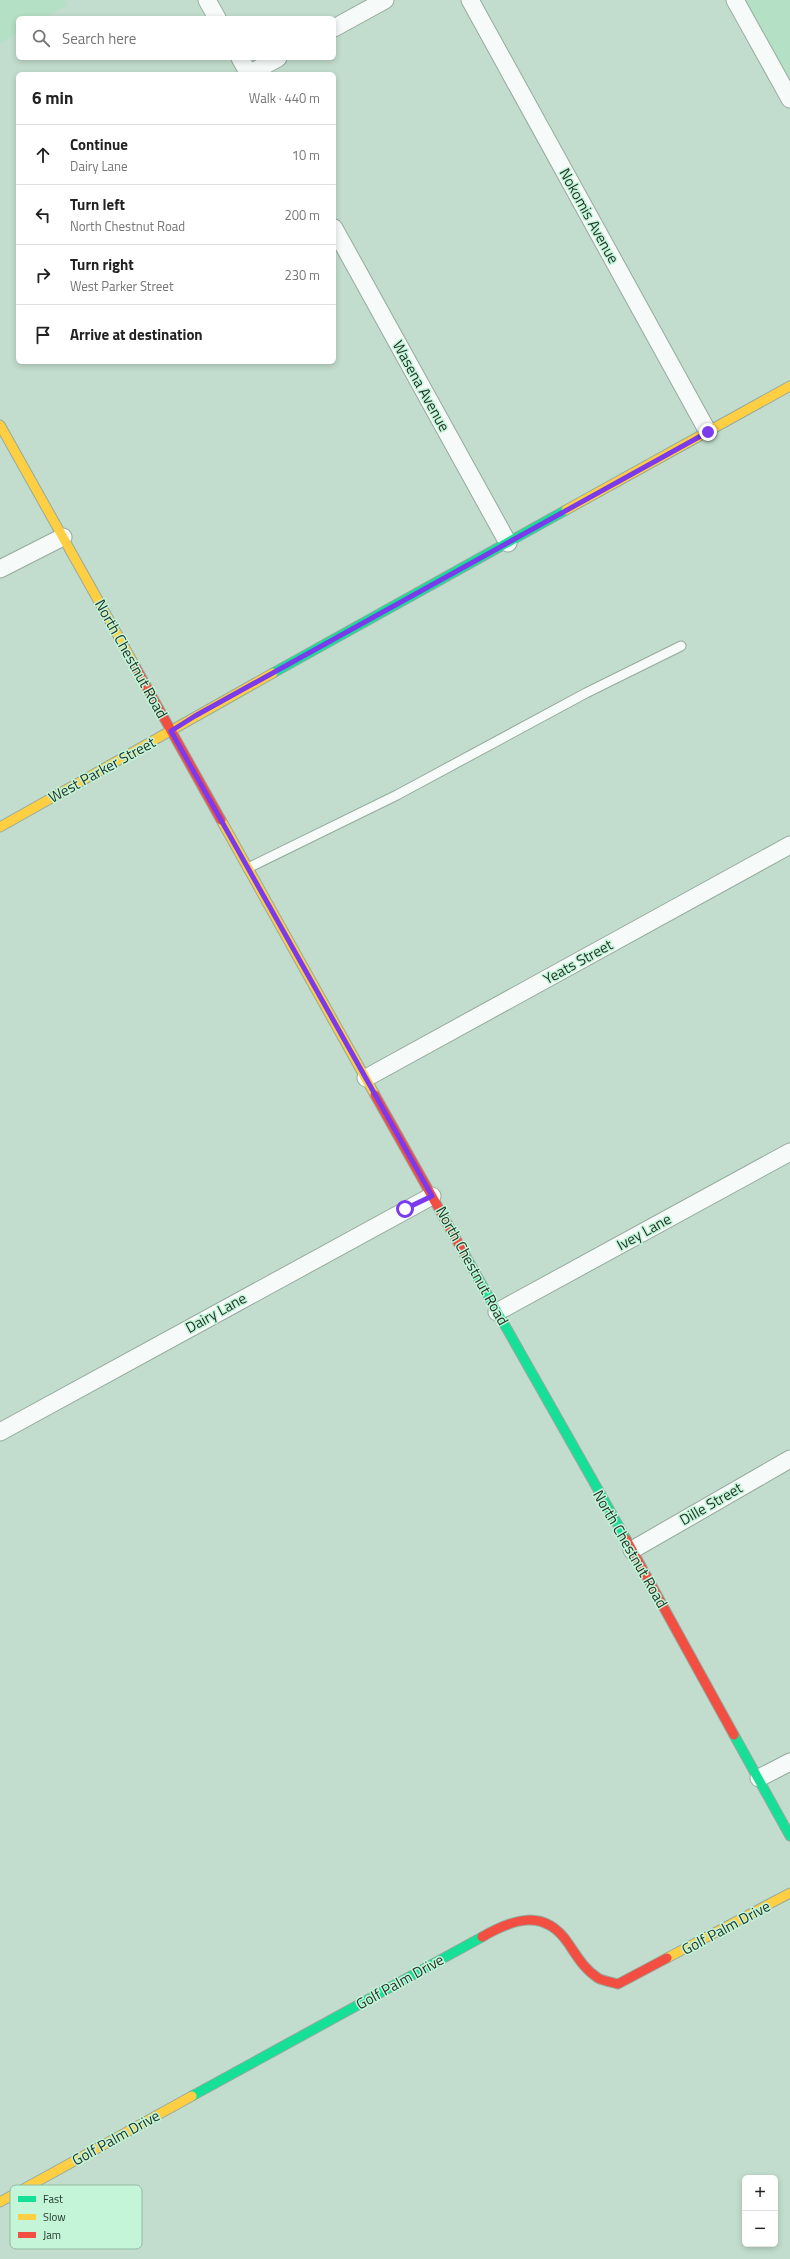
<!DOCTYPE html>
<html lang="en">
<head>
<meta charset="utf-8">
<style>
	:root { --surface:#fff; --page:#f2f2f2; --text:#222; --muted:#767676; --line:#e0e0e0 }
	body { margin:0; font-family:"Titillium Web",sans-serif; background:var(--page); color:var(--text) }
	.controls { position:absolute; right:12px; bottom:12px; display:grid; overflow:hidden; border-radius:6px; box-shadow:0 2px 6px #0003 }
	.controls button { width:36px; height:36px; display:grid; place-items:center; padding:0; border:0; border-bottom:1px solid var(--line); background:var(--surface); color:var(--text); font:20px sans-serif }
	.stop { position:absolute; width:12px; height:12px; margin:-9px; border:3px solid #7c3aed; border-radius:50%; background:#fff }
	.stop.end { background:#7c3aed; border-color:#fff; box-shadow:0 1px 4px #0008 }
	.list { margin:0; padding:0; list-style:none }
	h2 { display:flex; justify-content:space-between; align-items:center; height:52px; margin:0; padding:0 16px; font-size:17px }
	h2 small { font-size:13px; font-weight:400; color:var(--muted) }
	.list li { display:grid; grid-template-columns:26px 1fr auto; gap:12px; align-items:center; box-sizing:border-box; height:60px; padding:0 16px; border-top:1px solid var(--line) }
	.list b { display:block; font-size:15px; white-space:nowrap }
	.list p { margin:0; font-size:13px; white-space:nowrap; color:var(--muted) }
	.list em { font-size:13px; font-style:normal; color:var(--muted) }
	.icon { flex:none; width:22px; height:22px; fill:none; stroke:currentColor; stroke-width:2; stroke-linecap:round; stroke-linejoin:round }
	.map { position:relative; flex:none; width:790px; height:2259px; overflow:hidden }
	.search { position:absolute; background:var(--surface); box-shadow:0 2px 6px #0003; left:16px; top:16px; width:320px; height:44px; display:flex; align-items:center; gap:10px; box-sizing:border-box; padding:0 14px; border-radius:6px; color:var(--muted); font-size:15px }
	.panel { position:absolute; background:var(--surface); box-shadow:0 2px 6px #0003; left:16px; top:72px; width:320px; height:292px; border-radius:6px }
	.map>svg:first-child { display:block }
	.built { fill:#b4e0c6 }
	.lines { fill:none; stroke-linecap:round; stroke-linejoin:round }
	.lane-casing { stroke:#95aa9e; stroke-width:11 }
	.street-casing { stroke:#95aa9e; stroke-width:19 }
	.fast-casing { stroke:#95aa9e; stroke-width:11 }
	.slow-casing { stroke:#95aa9e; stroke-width:11 }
	.jam-casing { stroke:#95aa9e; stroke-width:11 }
	.lane { stroke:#f6faf8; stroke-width:9 }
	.street { stroke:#f6faf8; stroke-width:17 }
	.fast { stroke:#16e098; stroke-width:9 }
	.slow { stroke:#ffcf43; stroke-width:9 }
	.jam { stroke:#f24e42; stroke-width:9 }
	.route { stroke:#7c3aed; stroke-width:5 }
	.labels { text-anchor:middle; stroke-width:3; stroke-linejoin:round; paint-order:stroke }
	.street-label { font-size:15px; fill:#22352a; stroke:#c4f5d8 }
	.key { fill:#c4f5d8; stroke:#93bba4; stroke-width:1 }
	.key-label { font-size:11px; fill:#22352a }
</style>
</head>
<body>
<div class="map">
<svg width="790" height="2259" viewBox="0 0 790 2259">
	<rect width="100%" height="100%" fill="#c2ddcd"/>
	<path class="built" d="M0 0H65L67 5 44 18H18V33L0 43Z
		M745 0H790V80Z"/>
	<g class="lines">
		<defs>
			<path id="lane" d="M248 868 397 795 586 693 681 646"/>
			<path id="street" d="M207 0 217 18
				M470 0 708 432
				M735 0 790 99
				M334 28 385 0
				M240 58 249 74
				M249 74 278 58
				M334 228 508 543
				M0 569 63 537
				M366 1078 790 845
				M497 1312 790 1152
				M0 1432 432 1196
				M632 1550 790 1459
				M759 1778 790 1762"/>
			<path id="fast" d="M273 673 566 510
				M465 1255 626 1539
				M734 1735 790 1836
				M192 2096 482 1937"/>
			<path id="slow" d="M0 425 135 666
				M566 510 790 386
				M221 820 375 1095
				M0 827 273 673
				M667 1958 790 1893
				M0 2202 192 2096"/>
			<path id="jam" d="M135 666 221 820
				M375 1095 465 1255
				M626 1539 734 1735
				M482 1937C513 1919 544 1908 568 1943 577 1956 584 1969 598 1978 603 1981 612 1982 618 1984L667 1958"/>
		</defs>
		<use href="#lane" class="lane-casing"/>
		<use href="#street" class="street-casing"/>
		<use href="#fast" class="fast-casing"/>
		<use href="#slow" class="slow-casing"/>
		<use href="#jam" class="jam-casing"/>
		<use href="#lane" class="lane"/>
		<use href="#street" class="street"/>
		<use href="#fast" class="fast"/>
		<use href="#slow" class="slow"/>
		<use href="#jam" class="jam"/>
	</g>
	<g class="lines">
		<path class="route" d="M405 1209 432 1196 171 731 195 716 708 432"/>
	</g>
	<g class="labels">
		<g class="street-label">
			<text transform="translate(589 216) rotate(61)" y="5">Nokomis Avenue</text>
			<text transform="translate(421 386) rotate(61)" y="5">Wasena Avenue</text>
			<text transform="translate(131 659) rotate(61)" y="5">North Chestnut Road</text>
			<text transform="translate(102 770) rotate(-29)" y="5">West Parker Street</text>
			<text transform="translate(578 962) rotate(-29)" y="5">Yeats Street</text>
			<text transform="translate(644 1232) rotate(-29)" y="5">Ivey Lane</text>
			<text transform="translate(472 1266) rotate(61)" y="5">North Chestnut Road</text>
			<text transform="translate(216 1313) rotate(-29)" y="5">Dairy Lane</text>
			<text transform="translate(711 1504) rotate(-30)" y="5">Dille Street</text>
			<text transform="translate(630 1549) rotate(60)" y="5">North Chestnut Road</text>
			<text transform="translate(726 1928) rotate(-28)" y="5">Golf Palm Drive</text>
			<text transform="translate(400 1982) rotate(-29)" y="5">Golf Palm Drive</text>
			<text transform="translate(116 2138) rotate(-29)" y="5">Golf Palm Drive</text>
		</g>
	</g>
	<rect x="10" y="2185" width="132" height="64" rx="6" class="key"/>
	<rect x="18" y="2196" width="18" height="6" fill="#16e098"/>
	<rect x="18" y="2214" width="18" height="6" fill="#ffcf43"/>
	<rect x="18" y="2232" width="18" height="6" fill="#f24e42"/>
	<g class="key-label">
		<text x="43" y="2203">Fast</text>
		<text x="43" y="2221">Slow</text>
		<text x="43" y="2239">Jam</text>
	</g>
</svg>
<div class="controls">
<button>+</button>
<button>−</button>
</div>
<div class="stop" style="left:405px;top:1209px"></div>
<div class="stop end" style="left:708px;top:432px"></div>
<div class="search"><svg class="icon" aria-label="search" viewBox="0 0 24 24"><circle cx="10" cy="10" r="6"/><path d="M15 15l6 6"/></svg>Search here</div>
<section class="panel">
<h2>6 min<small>Walk · 440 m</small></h2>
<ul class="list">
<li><svg class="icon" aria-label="ahead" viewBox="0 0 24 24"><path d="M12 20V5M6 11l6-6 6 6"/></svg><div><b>Continue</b><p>Dairy Lane</p></div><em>10 m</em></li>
<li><svg class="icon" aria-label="left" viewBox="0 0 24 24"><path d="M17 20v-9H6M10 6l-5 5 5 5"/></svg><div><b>Turn left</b><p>North Chestnut Road</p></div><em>200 m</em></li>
<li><svg class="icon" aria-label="right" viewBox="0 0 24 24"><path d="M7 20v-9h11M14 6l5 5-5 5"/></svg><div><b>Turn right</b><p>West Parker Street</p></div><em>230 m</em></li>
<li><svg class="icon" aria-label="arrive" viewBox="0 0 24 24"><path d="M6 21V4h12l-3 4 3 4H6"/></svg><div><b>Arrive at destination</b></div></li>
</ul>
</section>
</div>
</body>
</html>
